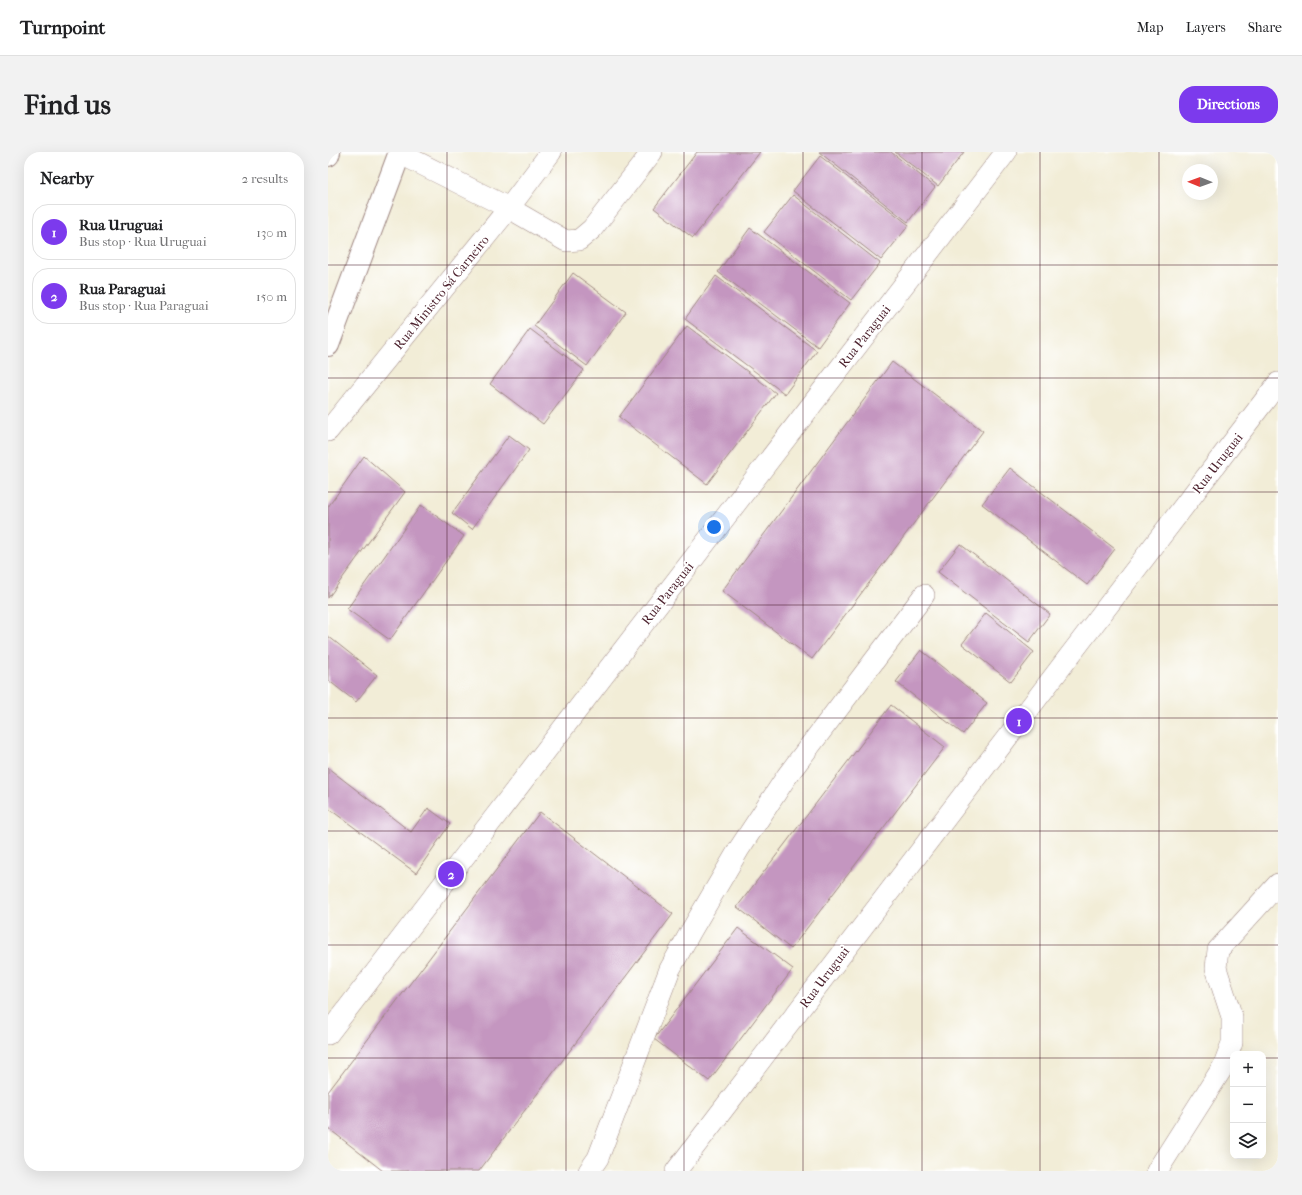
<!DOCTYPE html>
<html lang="en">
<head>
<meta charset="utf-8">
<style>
	:root { --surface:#fff; --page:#f2f2f2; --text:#202124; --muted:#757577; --line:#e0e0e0; --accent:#7c3aed }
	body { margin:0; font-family:"IM FELL French Canon",serif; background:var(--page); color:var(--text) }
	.controls { position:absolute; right:12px; bottom:12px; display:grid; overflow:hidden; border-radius:8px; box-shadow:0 4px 16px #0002 }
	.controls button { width:36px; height:36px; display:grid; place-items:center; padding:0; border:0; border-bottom:1px solid var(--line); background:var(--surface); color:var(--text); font:20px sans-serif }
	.compass { position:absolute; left:854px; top:12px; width:36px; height:36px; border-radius:50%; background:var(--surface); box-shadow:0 4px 16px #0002; rotate:271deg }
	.you { position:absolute; left:386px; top:375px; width:14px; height:14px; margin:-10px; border:3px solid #fff; border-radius:50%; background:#1a73e8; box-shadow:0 0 0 6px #1a73e833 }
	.badge { display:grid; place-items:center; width:26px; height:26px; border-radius:50%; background:var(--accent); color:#fff; font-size:13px; font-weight:700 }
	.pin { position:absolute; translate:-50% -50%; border:2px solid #fff; box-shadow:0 1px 4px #0006 }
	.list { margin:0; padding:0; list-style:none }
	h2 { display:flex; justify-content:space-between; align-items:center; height:52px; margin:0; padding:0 16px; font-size:17px }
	h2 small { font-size:13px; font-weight:400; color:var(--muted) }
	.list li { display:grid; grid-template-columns:26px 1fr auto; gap:12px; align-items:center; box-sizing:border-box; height:56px; margin:0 8px 8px; padding:0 8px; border:1px solid var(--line); border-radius:16px }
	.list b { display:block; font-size:15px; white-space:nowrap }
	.list p { margin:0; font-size:13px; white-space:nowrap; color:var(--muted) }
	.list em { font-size:13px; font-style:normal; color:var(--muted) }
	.icon { flex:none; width:22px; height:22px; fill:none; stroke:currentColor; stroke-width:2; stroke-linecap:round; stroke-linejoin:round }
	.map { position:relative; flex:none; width:950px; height:1019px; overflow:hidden; border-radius:16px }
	header { display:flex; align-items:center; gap:24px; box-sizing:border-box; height:56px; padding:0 20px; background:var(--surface); border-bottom:1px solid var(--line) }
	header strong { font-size:19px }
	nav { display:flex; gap:22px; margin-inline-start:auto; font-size:14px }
	.intro { display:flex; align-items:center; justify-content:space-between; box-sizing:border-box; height:96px; padding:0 24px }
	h1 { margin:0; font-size:28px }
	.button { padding:10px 18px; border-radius:16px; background:var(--accent); color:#fff; font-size:14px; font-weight:700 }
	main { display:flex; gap:24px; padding:0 24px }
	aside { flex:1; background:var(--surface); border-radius:16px; box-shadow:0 4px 16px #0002 }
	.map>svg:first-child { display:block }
	.building { fill:#c496c0 }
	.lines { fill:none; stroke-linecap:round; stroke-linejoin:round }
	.minor-casing { stroke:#9e8681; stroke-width:22 }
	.major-casing { stroke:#9e8681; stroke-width:24 }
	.minor { stroke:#fff; stroke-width:21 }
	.major { stroke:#fff; stroke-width:22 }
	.grid { fill:none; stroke:#4a1f2b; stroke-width:1; stroke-opacity:0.55 }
	.labels { text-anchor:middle; stroke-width:4; stroke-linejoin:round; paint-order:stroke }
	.street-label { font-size:13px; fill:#4a1f2b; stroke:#fff }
</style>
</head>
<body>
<header>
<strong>Turnpoint</strong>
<nav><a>Map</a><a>Layers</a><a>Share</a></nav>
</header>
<div class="intro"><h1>Find us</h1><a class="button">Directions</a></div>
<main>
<aside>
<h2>Nearby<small>2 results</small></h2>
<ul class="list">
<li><span class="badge">1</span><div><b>Rua Uruguai</b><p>Bus stop · Rua Uruguai</p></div><em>130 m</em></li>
<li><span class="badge">2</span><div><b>Rua Paraguai</b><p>Bus stop · Rua Paraguai</p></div><em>150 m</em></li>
</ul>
</aside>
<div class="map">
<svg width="950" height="1019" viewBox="0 0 950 1019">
	<rect width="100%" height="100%" fill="#fff"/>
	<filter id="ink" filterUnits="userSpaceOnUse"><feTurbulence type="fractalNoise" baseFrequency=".025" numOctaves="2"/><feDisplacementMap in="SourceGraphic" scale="8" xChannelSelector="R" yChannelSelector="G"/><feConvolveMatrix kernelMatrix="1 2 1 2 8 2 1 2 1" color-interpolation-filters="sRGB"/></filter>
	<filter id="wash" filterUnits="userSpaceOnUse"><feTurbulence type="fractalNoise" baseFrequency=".012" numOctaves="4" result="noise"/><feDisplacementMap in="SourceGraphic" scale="16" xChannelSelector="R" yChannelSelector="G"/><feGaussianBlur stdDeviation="0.9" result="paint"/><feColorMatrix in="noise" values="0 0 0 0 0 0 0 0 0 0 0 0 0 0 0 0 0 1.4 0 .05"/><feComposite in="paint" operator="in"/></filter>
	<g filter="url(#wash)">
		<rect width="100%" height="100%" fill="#f2edd7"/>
		<g id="blocks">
			<path class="building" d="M369 0H432L365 86 326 56Z
				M491 0H563L607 35 580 70Z
				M567 0H636L610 34Z
				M492 4 581 73 553 108 465 39Z
				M465 43 552 111 523 148 436 80Z
				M422 76 522 151 490 195 390 120Z
				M245 121 298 160 259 214 206 174Z
				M388 124 489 199 457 242 357 167Z
				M359 174 448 241 379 332 291 265Z
				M202 177 256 218 215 272 162 232Z
				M564 210 655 279 484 507 394 439Z
				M181 283 201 298 144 377 124 361Z
				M36 304 77 340 0 446V355Z
				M682 316 787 397 759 433 654 352Z
				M93 353 136 384 62 488 19 457Z
				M632 392 722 462 701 490 610 420Z
				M658 461 706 500 683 530 634 492Z
				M0 484 49 523 28 550 0 528Z
				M593 498 659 551 635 582 568 530Z
				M563 553 617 595 463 797 409 755Z
				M0 616 83 680 100 656 122 672 88 721 0 656Z
				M212 660 345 762 151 1019H55L0 976V940Z
				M410 776 465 817 381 929 326 887Z"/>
		</g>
	</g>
	<g filter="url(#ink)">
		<use href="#blocks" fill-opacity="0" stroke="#9e8681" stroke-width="1"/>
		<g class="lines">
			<defs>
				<path id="minor" d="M71 1 181 56 238 89 251 88 264 77 324 0
					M0 279 181 56 223 0
					M0 882 678 0
					M261 1019 270 1006 342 817 363 779 411 697 459 624 596 443
					M348 1019 950 231
					M829 1019 895 915 904 891V865L888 816 890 798 950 732"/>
				<path id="major" d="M0 3 1 0
					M0 193 72 0"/>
			</defs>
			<use href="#minor" class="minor-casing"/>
			<use href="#major" class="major-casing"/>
			<use href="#minor" class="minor"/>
			<use href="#major" class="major"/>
		</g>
	</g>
	<path class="grid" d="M119 0V1019M238 0V1019M356 0V1019M475 0V1019M594 0V1019M712 0V1019M831 0V1019M0 113H950M0 226H950M0 340H950M0 453H950M0 566H950M0 679H950M0 793H950M0 906H905M935 906H950"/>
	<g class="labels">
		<g class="street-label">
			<text transform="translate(113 140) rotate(-51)" y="5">Rua Ministro Sá Carneiro</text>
			<text transform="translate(536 184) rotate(-52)" y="5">Rua Paraguai</text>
			<text transform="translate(889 311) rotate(-52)" y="5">Rua Uruguai</text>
			<text transform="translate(339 441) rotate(-52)" y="5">Rua Paraguai</text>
			<text transform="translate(496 825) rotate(-53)" y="5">Rua Uruguai</text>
		</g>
	</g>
</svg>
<div class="controls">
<button>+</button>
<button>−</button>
<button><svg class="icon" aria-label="layers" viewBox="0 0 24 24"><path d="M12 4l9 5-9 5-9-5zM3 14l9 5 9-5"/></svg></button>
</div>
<svg class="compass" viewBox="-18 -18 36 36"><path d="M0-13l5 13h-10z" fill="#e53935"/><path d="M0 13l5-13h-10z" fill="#757577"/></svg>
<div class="you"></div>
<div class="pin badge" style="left:691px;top:569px">1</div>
<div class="pin badge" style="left:123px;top:722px">2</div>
</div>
</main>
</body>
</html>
